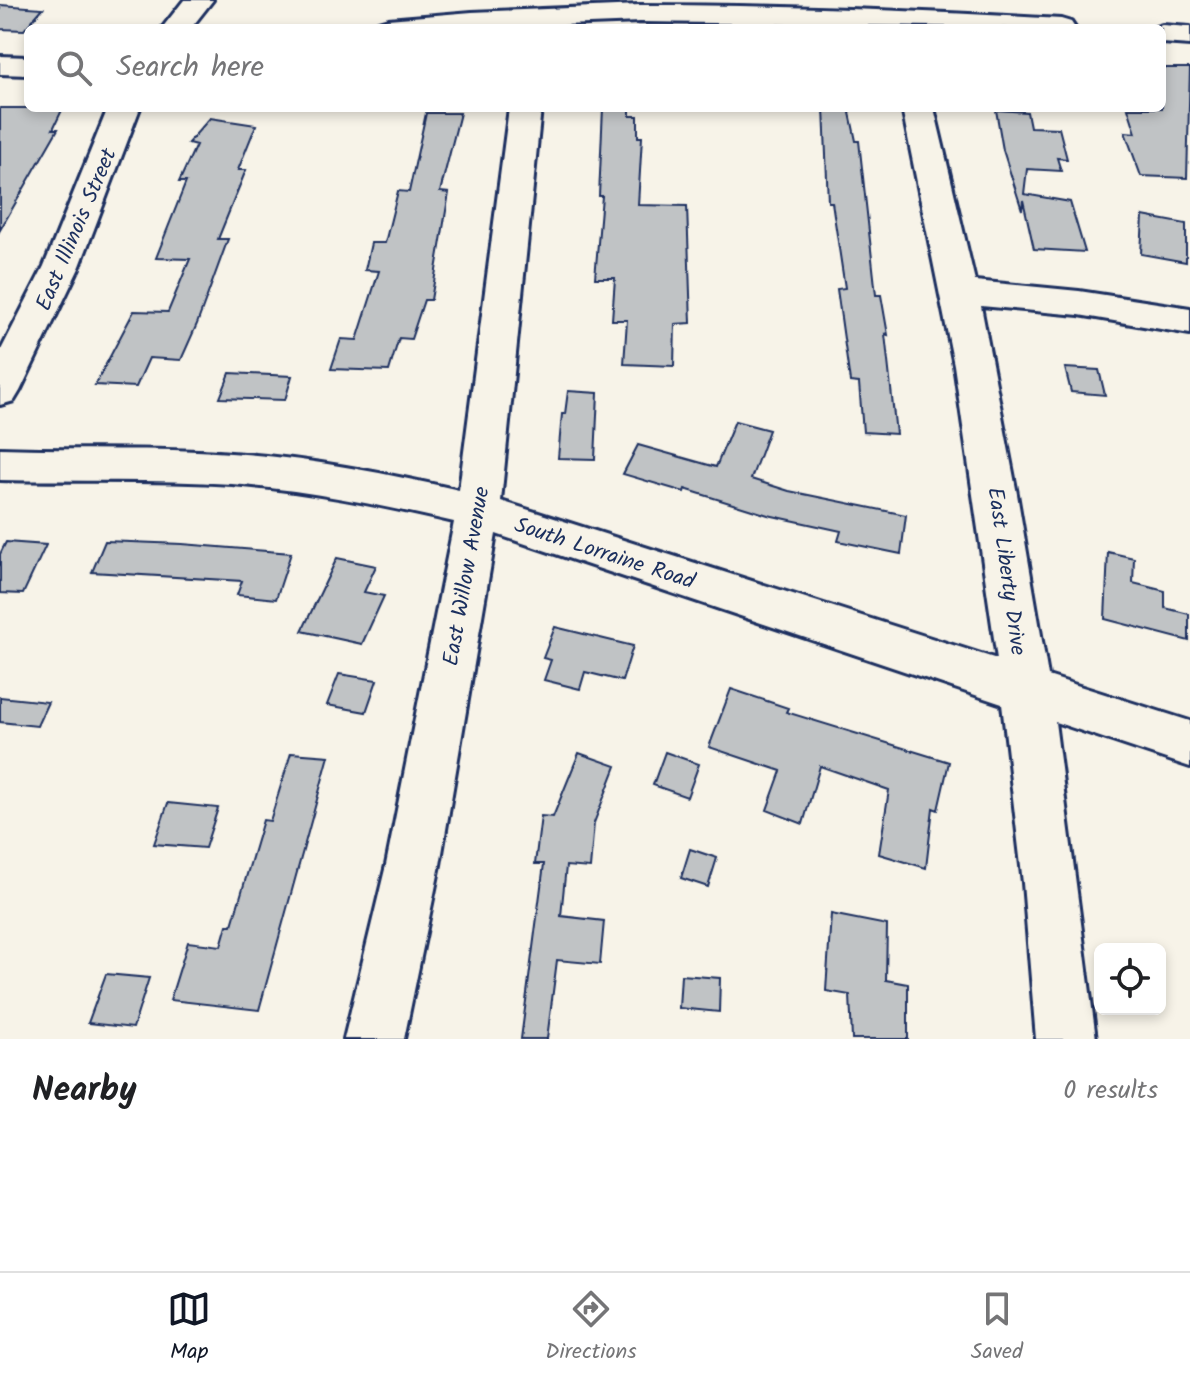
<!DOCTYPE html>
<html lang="en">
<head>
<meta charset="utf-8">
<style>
	:root { --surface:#fff; --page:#f6f6f6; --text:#202124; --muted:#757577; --line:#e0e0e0; --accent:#111827 }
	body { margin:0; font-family:Kalam,sans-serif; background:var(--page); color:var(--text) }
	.controls { position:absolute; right:24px; bottom:24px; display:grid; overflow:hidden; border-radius:12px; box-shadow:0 4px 12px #0003 }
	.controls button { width:72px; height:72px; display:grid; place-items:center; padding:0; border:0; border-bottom:2px solid var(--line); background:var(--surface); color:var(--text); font:40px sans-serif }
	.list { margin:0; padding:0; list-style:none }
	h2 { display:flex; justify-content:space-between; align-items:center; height:104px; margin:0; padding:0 32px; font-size:34px }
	h2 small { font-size:26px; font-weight:400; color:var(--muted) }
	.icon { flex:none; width:44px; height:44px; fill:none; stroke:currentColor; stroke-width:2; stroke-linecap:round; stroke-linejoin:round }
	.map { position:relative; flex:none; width:1190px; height:1039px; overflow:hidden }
	.search { position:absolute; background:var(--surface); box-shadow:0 4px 12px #0003; left:24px; right:24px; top:24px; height:88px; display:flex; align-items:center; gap:20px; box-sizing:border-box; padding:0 28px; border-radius:12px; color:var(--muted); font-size:30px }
	.sheet { height:232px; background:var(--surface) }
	nav { display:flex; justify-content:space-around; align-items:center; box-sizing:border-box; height:112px; border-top:2px solid var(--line); background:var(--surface); font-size:22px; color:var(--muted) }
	nav a { display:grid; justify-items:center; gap:4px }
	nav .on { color:var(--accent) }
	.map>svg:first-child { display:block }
	.building { fill:#c0c3c5; stroke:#1b2f5e; stroke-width:2 }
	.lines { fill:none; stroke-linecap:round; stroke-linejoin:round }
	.minor-casing { stroke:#1b2f5e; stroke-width:6 }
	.minor { fill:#f7f3e8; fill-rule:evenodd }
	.labels { text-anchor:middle; stroke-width:7; stroke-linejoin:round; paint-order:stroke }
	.street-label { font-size:22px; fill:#1b2f5e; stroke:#f7f3e8 }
</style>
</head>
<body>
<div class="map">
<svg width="1190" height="1039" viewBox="0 0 1190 1039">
	<rect width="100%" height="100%" fill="#f7f3e8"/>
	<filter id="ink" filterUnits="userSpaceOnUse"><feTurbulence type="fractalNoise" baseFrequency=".0125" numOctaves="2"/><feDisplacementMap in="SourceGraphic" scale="16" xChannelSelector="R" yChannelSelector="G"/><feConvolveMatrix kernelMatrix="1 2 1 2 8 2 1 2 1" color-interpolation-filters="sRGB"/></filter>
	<g filter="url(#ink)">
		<path class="building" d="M0 5 43 8 24 30 0 29Z
			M1162 68H1190L1187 178 1141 176 1125 132 1136 133 1128 108H1162Z
			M0 108H63L53 129H58L0 230Z
			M603 108H630V116H638V137H642L638 205 687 206 691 323 675 324 674 366 624 364 627 320H612L615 278H595L602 196H599Z
			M824 108H849L856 141H859L876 295H881L888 335 885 334 896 434 863 432 859 383 850 382 837 289 845 288 832 202H828Z
			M996 110 1027 112 1030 127 1059 128 1067 159 1057 158 1061 171 1027 169 1024 194 1070 202 1085 252 1034 249 1023 200 1022 210 1003 150Z
			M426 113H460L440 192 449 193 431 300H424L411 339 399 338 389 371 331 369 341 339 357 340 379 271 365 270 371 243H385L398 191 409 192Z
			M210 118 256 125 238 170H246L218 239H228L197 324 181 360 149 358 136 387 95 385 134 311 168 312 190 259 156 258 186 182H179L196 145 188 143Z
			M1143 216 1186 224V262L1141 254Z
			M1065 368 1099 370 1105 395 1071 392Z
			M230 373 292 376 285 400 220 398Z
			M568 391 598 393 595 459 558 458 562 414H565Z
			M735 421 769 430 751 479 789 491 906 515 901 554 838 541 841 531 768 515 685 489 684 492 623 474 638 445 716 467Z
			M105 541 182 544 291 553 276 599 237 595 242 581 92 572Z
			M6 542 46 545 23 594 0 593V554Z
			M1108 552 1134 558 1133 583 1165 591V608L1189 614V641L1105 619Z
			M337 558 376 566 364 592 384 596 362 644 302 631Z
			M555 627 633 646 622 681 585 672 580 689 544 680 551 660 543 658Z
			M339 674 377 680 366 712 327 705Z
			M731 689 788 708 786 712 949 762 938 810 933 808 926 868 879 854 889 790 820 766 803 824 767 810 781 771 709 747Z
			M0 697 48 702 37 726 0 722Z
			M665 752 699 764 687 797 653 785Z
			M291 753 329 756 259 1010 170 1000 188 942 221 946 227 925H232L263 820 270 821Z
			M579 753 616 766 594 823 590 868 566 866 561 916 604 921 600 964 557 960 547 1039H521L544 864H535L541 816 553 817Z
			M168 803 218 808 205 848 154 844Z
			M690 849 717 858 708 887 681 878Z
			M831 914 887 925 886 980 908 984V1039H852L850 995 826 991Z
			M106 974 149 978 133 1028 88 1023Z
			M681 975 720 978 719 1012 679 1008Z"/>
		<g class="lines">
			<defs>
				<path id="minor" d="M184 0H213L191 28H162Z
					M640 5C781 5 921 11 1061 19L1071 22 1075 28 640 22 485 28H374L378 22 388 19 472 12Z
					M1162 25 1190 27V45L1162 43V28H1152Z
					M0 56 28 57V75L0 74Z
					M108 108H140L80 266 20 391 14 401 0 405V352L44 266Z
					M509 108H541L501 501 997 659 954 365 902 108H934L975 281 1079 291 1190 308V334L1079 315 981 306 1017 494 1048 676 1190 721V767L1055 722 1096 1039H1036L1023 883 1002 704 496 534 440 865 404 1039H344L386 865 454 522C380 505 307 490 232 484 155 479 77 482 0 480V448C77 451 154 447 231 453 308 458 384 473 459 490Z"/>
			</defs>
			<use href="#minor" class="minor-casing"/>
			<use href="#minor" class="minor"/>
		</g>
	</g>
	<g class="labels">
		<g class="street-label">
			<text transform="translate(75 229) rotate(-67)" y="8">East Illinois Street</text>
			<text transform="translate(605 552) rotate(18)" y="8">South Lorraine Road</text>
			<text transform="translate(1008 571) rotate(82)" y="8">East Liberty Drive</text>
			<text transform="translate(465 576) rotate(-80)" y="8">East Willow Avenue</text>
		</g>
	</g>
</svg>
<div class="controls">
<button><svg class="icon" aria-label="locate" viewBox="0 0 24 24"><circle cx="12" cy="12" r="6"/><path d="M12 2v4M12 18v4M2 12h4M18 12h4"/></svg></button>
</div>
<div class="search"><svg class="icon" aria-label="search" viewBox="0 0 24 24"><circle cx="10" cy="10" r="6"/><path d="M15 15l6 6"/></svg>Search here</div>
</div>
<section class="sheet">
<h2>Nearby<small>0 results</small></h2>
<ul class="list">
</ul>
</section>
<nav>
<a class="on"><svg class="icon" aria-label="map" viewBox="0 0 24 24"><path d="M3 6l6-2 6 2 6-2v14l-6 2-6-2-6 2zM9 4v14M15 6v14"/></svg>Map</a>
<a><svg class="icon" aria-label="directions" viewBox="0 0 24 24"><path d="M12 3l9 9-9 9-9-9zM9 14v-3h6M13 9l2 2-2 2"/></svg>Directions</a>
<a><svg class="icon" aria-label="saved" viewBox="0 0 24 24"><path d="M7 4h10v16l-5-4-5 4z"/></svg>Saved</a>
</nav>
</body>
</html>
